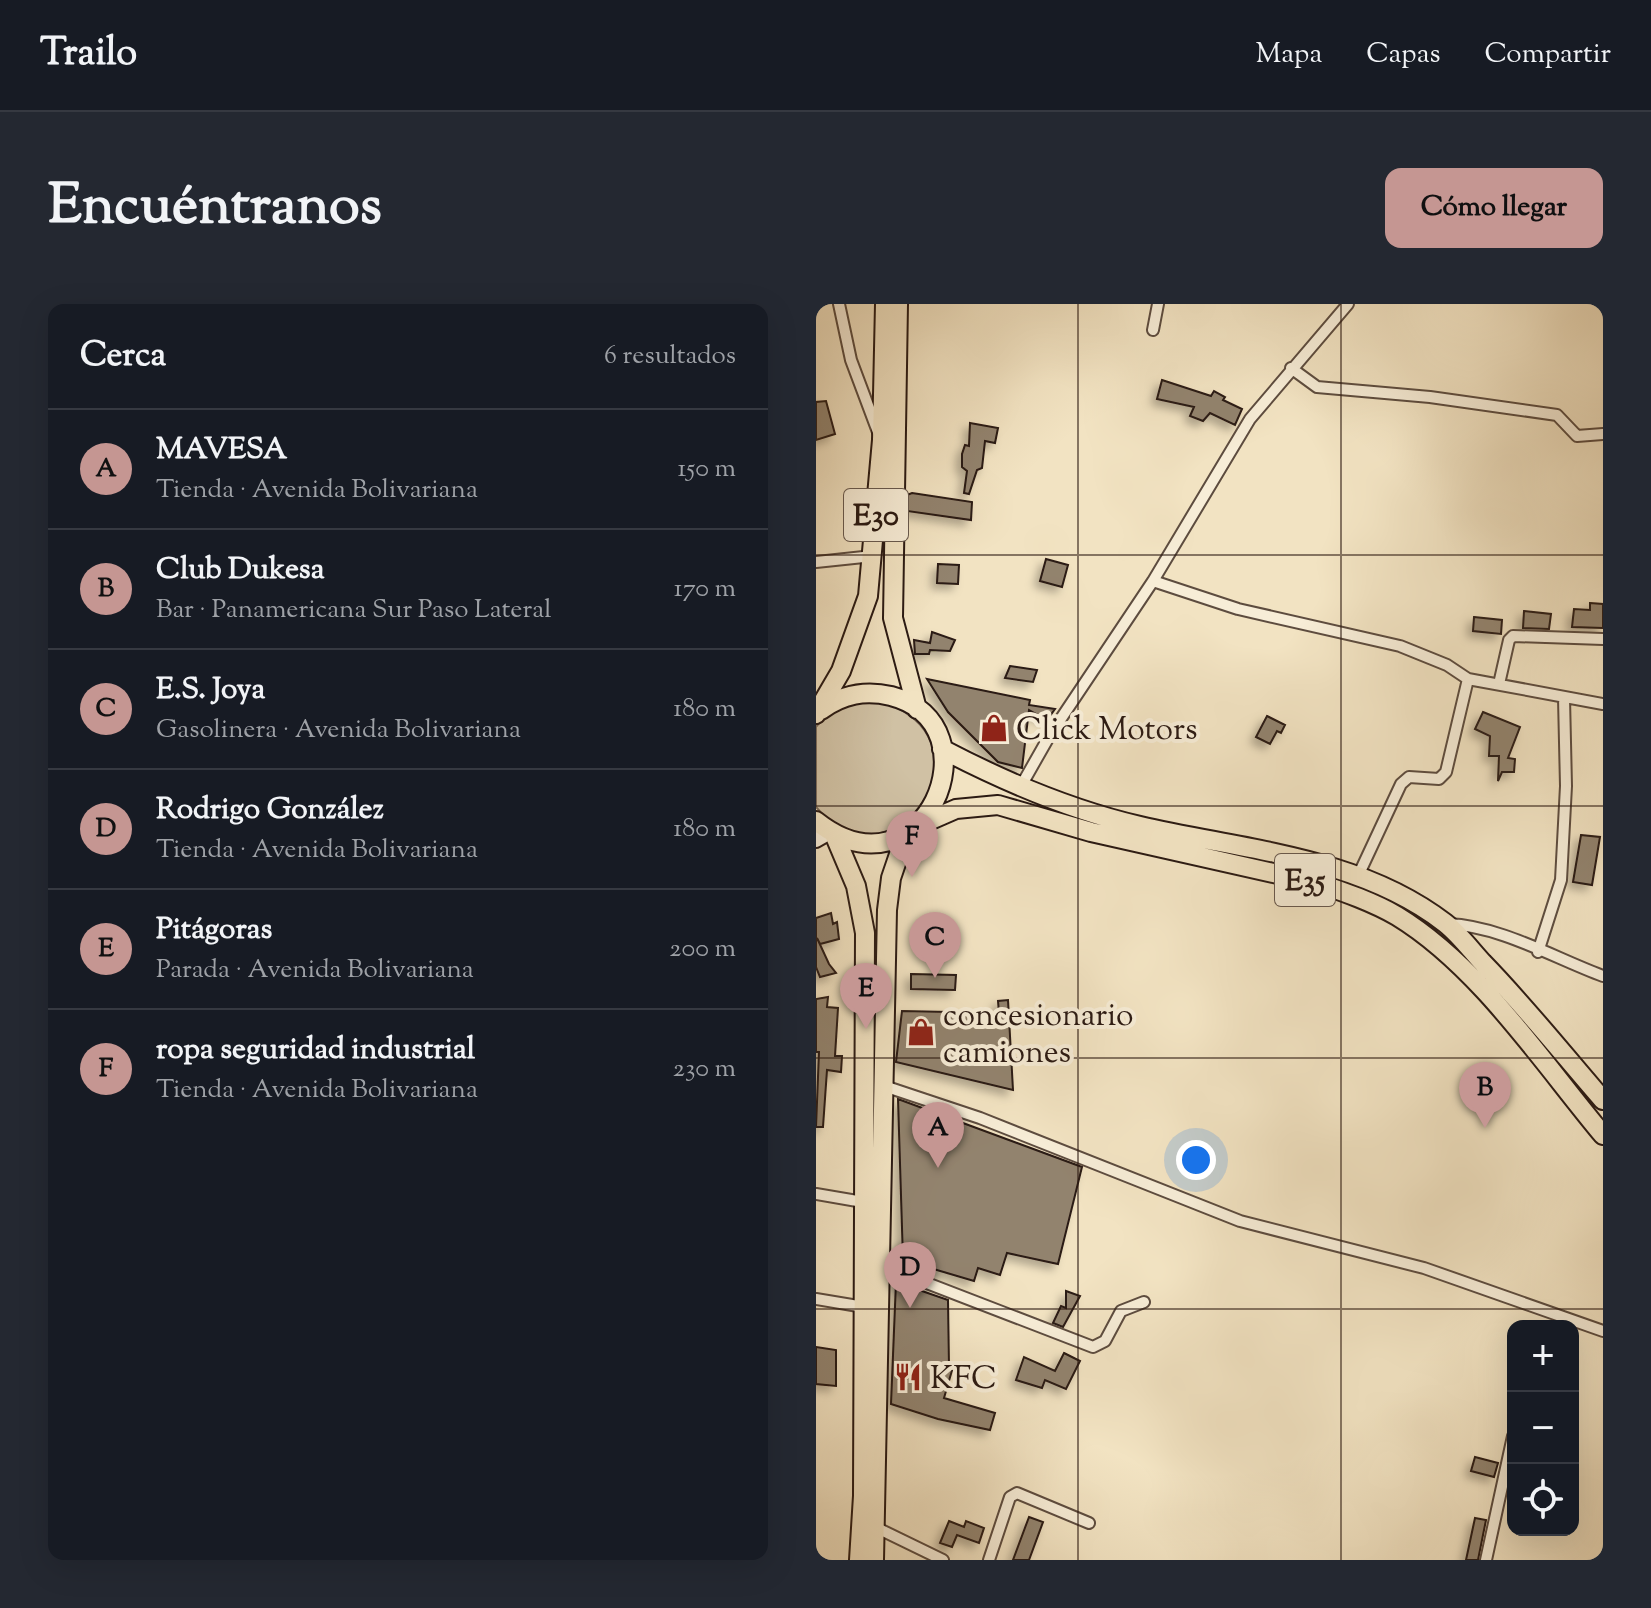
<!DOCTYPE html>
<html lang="es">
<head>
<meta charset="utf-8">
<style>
	:root { --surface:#171b24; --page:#242831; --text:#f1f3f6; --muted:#9ea1a6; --line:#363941; --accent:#c59692 }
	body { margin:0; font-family:"Sorts Mill Goudy",serif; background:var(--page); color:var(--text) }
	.controls { position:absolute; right:24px; bottom:24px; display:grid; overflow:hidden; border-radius:16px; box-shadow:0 8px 32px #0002 }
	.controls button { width:72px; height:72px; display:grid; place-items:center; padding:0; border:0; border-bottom:2px solid var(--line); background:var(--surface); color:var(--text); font:40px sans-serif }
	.you { position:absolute; left:380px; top:856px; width:28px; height:28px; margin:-20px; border:6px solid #fff; border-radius:50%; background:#1a73e8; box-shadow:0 0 0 12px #1a73e833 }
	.badge { display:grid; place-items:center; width:52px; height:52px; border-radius:50%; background:var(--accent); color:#111; font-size:26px; font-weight:700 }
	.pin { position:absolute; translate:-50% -66px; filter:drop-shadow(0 2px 4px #0008) }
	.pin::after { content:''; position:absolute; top:42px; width:28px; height:24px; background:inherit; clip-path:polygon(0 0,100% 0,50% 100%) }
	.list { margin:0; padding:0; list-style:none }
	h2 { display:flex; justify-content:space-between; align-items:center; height:104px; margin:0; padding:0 32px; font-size:34px }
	h2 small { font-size:26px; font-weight:400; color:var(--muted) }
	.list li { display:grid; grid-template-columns:52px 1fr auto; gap:24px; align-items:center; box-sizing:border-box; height:120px; padding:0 32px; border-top:2px solid var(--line) }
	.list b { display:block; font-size:30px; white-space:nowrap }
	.list p { margin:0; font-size:26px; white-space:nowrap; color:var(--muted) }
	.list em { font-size:26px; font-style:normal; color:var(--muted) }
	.icon { flex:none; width:44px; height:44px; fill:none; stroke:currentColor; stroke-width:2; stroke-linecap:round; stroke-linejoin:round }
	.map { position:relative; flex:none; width:787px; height:1256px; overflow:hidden; border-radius:16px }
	header { display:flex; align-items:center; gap:48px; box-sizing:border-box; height:112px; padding:0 40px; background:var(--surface); border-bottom:2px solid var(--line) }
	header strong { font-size:38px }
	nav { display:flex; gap:44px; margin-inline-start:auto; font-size:28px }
	.intro { display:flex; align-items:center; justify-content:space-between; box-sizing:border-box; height:192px; padding:0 48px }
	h1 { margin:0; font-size:56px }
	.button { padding:20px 36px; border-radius:16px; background:var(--accent); color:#111; font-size:28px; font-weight:700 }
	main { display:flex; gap:48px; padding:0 48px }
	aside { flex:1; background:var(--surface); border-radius:16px; box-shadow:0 8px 32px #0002 }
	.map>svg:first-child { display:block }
	.green { fill:#d0c1a4; stroke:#7e6e5c; stroke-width:2 }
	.building { fill:#92836e; stroke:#2b1a13; stroke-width:2; filter:url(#shadow) }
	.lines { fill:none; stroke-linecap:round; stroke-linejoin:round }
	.minor-casing { stroke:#5d4c3f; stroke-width:14 }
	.secondary-casing { stroke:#2b1a13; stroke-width:18 }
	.trunk-casing { stroke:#2b1a13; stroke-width:22 }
	.minor { stroke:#f7edd7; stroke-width:10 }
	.secondary { stroke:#f7edd7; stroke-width:14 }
	.trunk { stroke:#f2e3c2; stroke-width:18 }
	.grid { fill:none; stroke:#2b1a13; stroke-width:2; stroke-opacity:0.55 }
	.labels { text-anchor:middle; stroke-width:8; stroke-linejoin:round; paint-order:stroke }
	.shield { fill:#f7edd7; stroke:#68594e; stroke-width:2 }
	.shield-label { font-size:30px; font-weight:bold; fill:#2b1a13 }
	.poi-label { font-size:32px; fill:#2b1a13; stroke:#f7edd7; text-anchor:start }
</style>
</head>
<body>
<header>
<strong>Trailo</strong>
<nav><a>Mapa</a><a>Capas</a><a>Compartir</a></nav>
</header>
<div class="intro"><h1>Encuéntranos</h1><a class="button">Cómo llegar</a></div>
<main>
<aside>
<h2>Cerca<small>6 resultados</small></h2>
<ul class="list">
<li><span class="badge">A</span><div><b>MAVESA</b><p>Tienda · Avenida Bolivariana</p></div><em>150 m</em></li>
<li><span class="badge">B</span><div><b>Club Dukesa</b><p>Bar · Panamericana Sur Paso Lateral</p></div><em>170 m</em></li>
<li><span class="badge">C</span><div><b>E.S. Joya</b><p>Gasolinera · Avenida Bolivariana</p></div><em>180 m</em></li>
<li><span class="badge">D</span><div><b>Rodrigo González</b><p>Tienda · Avenida Bolivariana</p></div><em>180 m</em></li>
<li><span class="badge">E</span><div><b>Pitágoras</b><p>Parada · Avenida Bolivariana</p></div><em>200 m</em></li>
<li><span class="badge">F</span><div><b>ropa seguridad industrial</b><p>Tienda · Avenida Bolivariana</p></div><em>230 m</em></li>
</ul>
</aside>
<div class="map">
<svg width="787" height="1256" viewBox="0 0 787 1256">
	<defs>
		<filter id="shadow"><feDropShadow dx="-5.5" dy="5.5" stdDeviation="4" flood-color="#0004"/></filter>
	</defs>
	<rect width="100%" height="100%" fill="#f2e3c2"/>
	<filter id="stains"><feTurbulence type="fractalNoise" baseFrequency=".0025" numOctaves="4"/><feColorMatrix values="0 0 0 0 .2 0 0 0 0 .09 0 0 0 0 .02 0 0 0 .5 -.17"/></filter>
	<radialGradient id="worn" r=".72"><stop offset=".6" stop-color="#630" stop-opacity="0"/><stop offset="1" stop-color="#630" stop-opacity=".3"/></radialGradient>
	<path class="green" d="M61 396C189 434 76 594 0 503V423C15 402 37 397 61 396Z"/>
	<path class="building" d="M346 76 395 92 398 87 409 93 407 96 426 105 419 121 394 109 387 117 374 112 378 103 341 95Z
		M10 97 19 130 0 136V98Z
		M154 119 182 124 179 139 169 137 166 164 161 166 153 190 148 189 151 167 146 163V150L149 141 153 142Z
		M96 189 156 198 155 216 91 207V191Z
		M230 255 252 261 246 283 224 277Z
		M122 260 143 261 142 280 121 279Z
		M774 299 787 300V324L756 323 758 305 774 306Z
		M708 307 735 310 733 325 707 324Z
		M658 313 686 316 685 330 657 327Z
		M116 328 139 336 134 347 114 346 113 350H99L98 336 114 339Z
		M194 362 221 366 217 378 189 374Z
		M111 375 214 396 213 401 239 405 231 416 213 406 206 464 182 458 132 408Z
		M667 408 704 423 692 454 699 455 698 468H686L682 477 683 452H673L674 432 659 425Z
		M451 412 469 421 465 429 461 427 454 440 440 433Z
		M765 531 784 533 776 581 757 578Z
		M15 609 17 620 21 618 23 635 4 640 1 634 13 660 20 669 4 673 0 663V614Z
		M95 670 140 671 139 686 95 685Z
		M12 693 11 703 22 704 19 752H26L25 768 11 766 7 823H0L3 748H0V695Z
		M192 696 197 786 80 758 86 707 183 709 182 697Z
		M82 795 266 863 242 960 191 949 184 971 162 964 158 977 87 956Z
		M80 978 132 996 133 1062 137 1063 128 1094 179 1109 174 1126 122 1115 75 1100Z
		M250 987 264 992 247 1023 237 1019 245 1002 250 1004Z
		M0 1043 20 1046V1082L0 1080Z
		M248 1049 264 1057 250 1085 229 1076 226 1084 200 1076 208 1053 239 1067Z
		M659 1153 682 1159 678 1173 655 1167Z
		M213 1213 227 1218 213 1256H197Z
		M659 1214 670 1216 662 1256H650Z
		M133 1217 148 1223 150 1217 168 1224 163 1239 141 1231 136 1243 124 1239Z"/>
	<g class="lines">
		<defs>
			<path id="minor" d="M23 0 35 56 62 128
				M337 26 342 0
				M475 64 501 83 614 93 741 111 761 132 787 130
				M0 258 57 252
				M337 277 422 305 584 342 631 361 652 375 787 400
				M683 380 693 336 697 332 787 335
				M205 482 234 431 337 277 434 115 532 0
				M542 572 585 480 593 473 623 475 630 468 652 375
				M632 620C685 622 738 654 787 672
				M722 648 745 576 750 482 748 394
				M68 782 164 814 424 917 608 964 787 1027
				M0 890 47 898
				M64 961 277 1043 289 1037 305 1007 328 998
				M0 995 48 1003
				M59 1223 127 1256
				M173 1256 194 1193 201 1189 273 1219
				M670 1256 697 1132"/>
			<path id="secondary" d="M0 536 14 528"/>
			<path id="trunk" d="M82 0 77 314 101 405
				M0 410 25 367 52 292 66 136 69 0
				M126 445C189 478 255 506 324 522 427 546 542 552 629 619 643 630 655 646 667 659 709 702 747 750 787 796
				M0 517C107 602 184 420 75 392 49 386 27 390 5 406
				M101 522 140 505 182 501 275 528 502 579C528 588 557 598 581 612 663 662 726 758 787 831
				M18 530 40 582 49 629 47 1192 43 1256
				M58 1256 71 606 75 574 90 530"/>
		</defs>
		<use href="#minor" class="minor-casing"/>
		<use href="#secondary" class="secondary-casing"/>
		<use href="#trunk" class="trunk-casing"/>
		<use href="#minor" class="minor"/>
		<use href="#secondary" class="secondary"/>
		<use href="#trunk" class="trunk"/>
	</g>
	<path class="grid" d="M262 0V1256M525 0V1256M0 251H787M0 502H787M0 754H787M0 1005H787"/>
	<defs>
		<symbol id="shop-bare" viewBox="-9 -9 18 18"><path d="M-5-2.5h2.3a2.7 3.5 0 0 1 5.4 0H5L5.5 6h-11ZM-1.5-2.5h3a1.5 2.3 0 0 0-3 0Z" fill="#8f2418" stroke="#f7edd7" stroke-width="2.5" paint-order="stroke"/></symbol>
		<symbol id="restaurant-bare" viewBox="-9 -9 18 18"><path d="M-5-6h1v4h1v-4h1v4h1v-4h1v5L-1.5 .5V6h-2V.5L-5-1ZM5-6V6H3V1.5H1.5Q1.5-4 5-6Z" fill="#8f2418" stroke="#f7edd7" stroke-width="2.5" paint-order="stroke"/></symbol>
	</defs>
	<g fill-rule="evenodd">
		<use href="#shop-bare" x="158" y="404" width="40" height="40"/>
		<use href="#shop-bare" x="85" y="708" width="40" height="40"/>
		<use href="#restaurant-bare" x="72" y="1053" width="40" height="40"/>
	</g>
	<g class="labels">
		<g class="shield">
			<rect x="28" y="185" width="64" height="52" rx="6"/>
			<rect x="459" y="550" width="60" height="52" rx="6"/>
		</g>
		<g class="shield-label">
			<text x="60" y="221">E30</text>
			<text x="489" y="586">E35</text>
		</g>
		<g class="poi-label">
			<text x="200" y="435">Click Motors</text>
			<text x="127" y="721">concesionario<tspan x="127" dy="37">camiones</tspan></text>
			<text x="114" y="1084">KFC</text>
		</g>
	</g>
	<rect width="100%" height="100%" filter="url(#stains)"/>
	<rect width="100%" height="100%" fill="url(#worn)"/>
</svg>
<div class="controls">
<button>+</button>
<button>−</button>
<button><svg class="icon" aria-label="locate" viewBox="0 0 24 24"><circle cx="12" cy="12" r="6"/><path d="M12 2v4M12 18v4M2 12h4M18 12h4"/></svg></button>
</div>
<div class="you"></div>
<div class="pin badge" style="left:122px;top:864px">A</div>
<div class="pin badge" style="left:669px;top:824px">B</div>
<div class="pin badge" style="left:119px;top:674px">C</div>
<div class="pin badge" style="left:94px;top:1004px">D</div>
<div class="pin badge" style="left:50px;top:725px">E</div>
<div class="pin badge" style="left:96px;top:573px">F</div>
</div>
</main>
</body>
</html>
